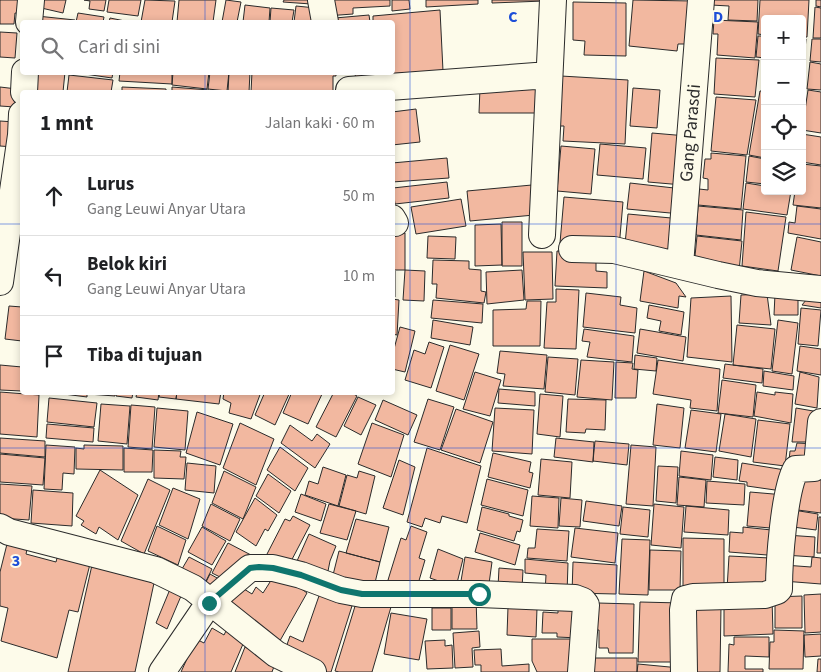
<!DOCTYPE html>
<html lang="id">
<head>
<meta charset="utf-8">
<style>
	:root { --surface:#fff; --page:#f2f2f2; --text:#202124; --muted:#757577; --line:#e0e0e0 }
	body { margin:0; font-family:"Source Sans 3",sans-serif; background:var(--page); color:var(--text) }
	.controls { position:absolute; right:15px; top:15px; display:grid; overflow:hidden; border-radius:5px; box-shadow:0 2px 8px #0003 }
	.controls button { width:45px; height:45px; display:grid; place-items:center; padding:0; border:0; border-bottom:1px solid var(--line); background:var(--surface); color:var(--text); font:25px sans-serif }
	.stop { position:absolute; width:15px; height:15px; margin:-11px; border:4px solid #0f766e; border-radius:50%; background:#fff }
	.stop.end { background:#0f766e; border-color:#fff; box-shadow:0 1px 5px #0008 }
	.list { margin:0; padding:0; list-style:none }
	h2 { display:flex; justify-content:space-between; align-items:center; height:65px; margin:0; padding:0 20px; font-size:21px }
	h2 small { font-size:16px; font-weight:400; color:var(--muted) }
	.list li { display:grid; grid-template-columns:32px 1fr auto; gap:15px; align-items:center; box-sizing:border-box; height:80px; padding:0 20px; border-top:1px solid var(--line) }
	.list b { display:block; font-size:19px; white-space:nowrap }
	.list p { margin:0; font-size:16px; white-space:nowrap; color:var(--muted) }
	.list em { font-size:16px; font-style:normal; color:var(--muted) }
	.icon { flex:none; width:28px; height:28px; fill:none; stroke:currentColor; stroke-width:2; stroke-linecap:round; stroke-linejoin:round }
	.map { position:relative; flex:none; width:821px; height:672px; overflow:hidden }
	.search { position:absolute; background:var(--surface); box-shadow:0 2px 8px #0003; left:20px; top:20px; width:375px; height:55px; display:flex; align-items:center; gap:12px; box-sizing:border-box; padding:0 18px; border-radius:5px; color:var(--muted); font-size:19px }
	.panel { position:absolute; background:var(--surface); box-shadow:0 2px 8px #0003; left:20px; top:90px; width:375px; height:305px; border-radius:5px }
	.map>svg:first-child { display:block }
	.building { fill:#f2b8a0; stroke:#2b2b2b }
	.lines { fill:none; stroke-linecap:round; stroke-linejoin:round }
	.minor-casing { stroke:#2b2b2b; stroke-width:28 }
	.minor { stroke:#fdfbea; stroke-width:26 }
	.route { stroke:#0f766e; stroke-width:6 }
	.grid { fill:none; stroke:#1d4ed8; stroke-width:1; stroke-opacity:0.55 }
	.labels { text-anchor:middle; stroke-width:4; stroke-linejoin:round; paint-order:stroke }
	.street-label { font-size:18px; fill:#2b2b2b; stroke:#fdfbea }
	.grid-label { font-size:16px; text-anchor:middle; font-weight:bold; fill:#1d4ed8; stroke:#fdfbea; stroke-width:4; stroke-linejoin:round; paint-order:stroke }
</style>
</head>
<body>
<div class="map">
<svg width="821" height="672" viewBox="0 0 821 672">
	<rect width="100%" height="100%" fill="#fdfbea"/>
	<path class="building" d="M0 0H23L22 14 15 13 14 24H0Z
		M38 0H66L63 13 37 7Z
		M84 0H106L104 11 89 9 90 1Z
		M109 0H141L138 16 107 12Z
		M145 0 175 1 172 22H141Z
		M179 0H216L213 22H177Z
		M226 0 241 2 237 22H222Z
		M284 0H311V4L283 2Z
		M326 0H390V6L353 8V14L326 16Z
		M392 0H409L410 9 392 11Z
		M426 0H478V4L426 7Z
		M492 0H544V1L492 3Z
		M633 0 693 1 690 44H678L677 51 629 46Z
		M711 0H758L757 21 728 20 729 6 711 5Z
		M760 0H809L807 37H802V19H765V35L758 34Z
		M816 0H821V7L816 6Z
		M573 2 626 3V56L584 55 585 41 573 40Z
		M245 5 270 8 269 22H243Z
		M296 6 316 8 315 22H294Z
		M815 7 821 8V38H813Z
		M271 8 294 10 292 22H270Z
		M440 10 443 71 384 74V72H392V22H373V16Z
		M78 13 104 17 103 22H76Z
		M369 15 370 22H336L335 18Z
		M37 16 75 20 74 22H36Z
		M110 18 130 22H109Z
		M714 20 758 22 755 58 717 55 718 34H713Z
		M0 32 17 33 15 58 0 57Z
		M758 36H765V58L756 57Z
		M802 39H806L804 61H802Z
		M812 39H821V62L810 61Z
		M716 58 759 60 755 97 714 94Z
		M810 62 821 64V90L807 89Z
		M30 72H65L63 92H28Z
		M71 72H113L112 78Z
		M120 72H172V84L119 81Z
		M173 72H209L207 89 172 85Z
		M210 72H229L227 91 208 89Z
		M229 72H250L249 92H228Z
		M252 72H336V76H333V92H251Z
		M355 72H372L373 81 356 84Z
		M69 75 113 80 111 92H67Z
		M561 76 628 80 625 144 563 141 564 126H558Z
		M0 87 17 89 15 107 0 106Z
		M122 87 166 89V92H122Z
		M172 87 209 90V92H172Z
		M480 88H537V113H479Z
		M633 88 660 90 657 128 630 126Z
		M210 90 227 92H210Z
		M808 90 821 92V133L802 130Z
		M760 91H765V158L749 155Z
		M716 97 756 100 747 155 711 151Z
		M416 109 420 142 392 145V112Z
		M0 121 15 122 14 147 0 146Z
		M652 133 687 136 683 185 648 182Z
		M802 134 821 137V165L802 162Z
		M600 144 646 148 643 179 597 175Z
		M561 146 595 149 591 194 557 191Z
		M711 153 746 156 741 209 698 205 699 189 708 190V179L703 178 705 159H711Z
		M749 156 765 159V184L746 182Z
		M447 158 449 178 392 182V163Z
		M802 164 821 166V208L793 205 795 191H802Z
		M447 182 449 198 395 204 393 188Z
		M630 183 683 189 681 214 627 209Z
		M746 183 765 186V191H791L787 215 743 209Z
		M532 185 534 215 470 221 467 191Z
		M564 197 623 202 619 248 560 243Z
		M461 199 466 226 416 234 411 207Z
		M698 206 743 210 741 240 696 235Z
		M797 206 821 209V239L788 233 789 222 795 223Z
		M746 212 786 217 778 271 742 266Z
		M628 214 682 219 679 251 638 253 625 244Z
		M502 222H522V266H502Z
		M501 224 502 265 475 266V225Z
		M392 233H405V270H392Z
		M428 236 456 237 455 259 427 258Z
		M697 236 742 241 739 271 694 266Z
		M797 237 821 242V276L791 270Z
		M557 251 579 252 596 259V271L607 272V288L555 286Z
		M523 252H552L553 299 525 300Z
		M433 260 469 261V269L481 270V291L486 292 484 303 436 298 437 284H432Z
		M405 270 425 271 424 301 403 300Z
		M522 270 524 300 487 304 486 272Z
		M392 271H395V297H392Z
		M644 271 676 283 686 297 679 296 678 308 640 301Z
		M556 289 579 290 576 349 544 348 547 302H556Z
		M586 293 621 297 620 305 637 308 635 333 583 327Z
		M798 293V315H774L775 294Z
		M821 293V308L802 305 811 294Z
		M767 294 771 325 739 323 741 295Z
		M731 296 732 362 687 357 691 298Z
		M392 299 399 300 397 335 392 334Z
		M433 300 483 304 482 323 431 318Z
		M527 301H541L540 346H493V310L526 309Z
		M649 305 684 312 681 335 659 331 661 321 647 318Z
		M9 306 22 307V341L5 339Z
		M801 308 821 310 818 346 798 344Z
		M433 320 473 327 470 345 431 338Z
		M778 320 798 323 792 374 772 371Z
		M737 325 775 329 771 369 733 365Z
		M400 327 415 331 405 372 392 369V356Z
		M584 329 634 336 632 362 587 357 590 342 582 341Z
		M640 329 686 337 683 361 637 353Z
		M429 342 444 347 431 388 405 380 414 350 425 354Z
		M450 345 479 354 464 400 436 391Z
		M800 346 821 349V375L797 371Z
		M500 351 547 355 544 389 503 386 505 374 497 373Z
		M635 355 657 358 656 371 634 369Z
		M548 357 578 359 575 395 545 392Z
		M581 360 614 362 612 400 577 397Z
		M658 360 720 369 717 411 690 408 691 400 653 394Z
		M616 362 633 363 632 369 638 370 636 398H615Z
		M725 364 763 369 762 383 723 378Z
		M0 365 22 367V391L0 390Z
		M764 371 794 376 793 390 763 386Z
		M475 372 501 380 490 416 463 409Z
		M800 372 819 377 817 408 795 404Z
		M722 380 756 385 753 417 718 413Z
		M499 389 535 392V406L498 403Z
		M0 392 39 395 37 437 0 434Z
		M48 392H87V397Z
		M88 392H115V396L88 394Z
		M117 392H133L132 398 116 396Z
		M137 392H159L158 400 136 397Z
		M160 392H177L176 399 159 397Z
		M177 392H221L219 404 176 399Z
		M224 392H261L251 419 229 413 231 403 223 399Z
		M265 392H290L275 425 255 415Z
		M292 392H323L308 424 283 413Z
		M334 392H350L357 396 336 437 316 427Z
		M757 392 775 395V392L793 394 791 423 754 416Z
		M540 394 563 396 560 437 537 434Z
		M358 397 376 405 361 435 344 426Z
		M49 398 97 403 94 427 47 422Z
		M428 399 454 407 440 450 414 442Z
		M568 399 606 400 605 430 586 429 585 433 566 432Z
		M383 400 417 415 408 435 375 420Z
		M101 404 130 406 127 444 98 441Z
		M657 404 684 408 680 448 653 445Z
		M131 405 155 407 152 449 128 447Z
		M157 408 188 411 185 450 154 447Z
		M495 408 534 410 532 454 492 451Z
		M796 408 819 412 816 442H792Z
		M456 409 493 422 480 463 441 450Z
		M691 410 721 414 716 452 685 448Z
		M197 412 233 424 220 465 186 453Z
		M725 414 756 419 751 457 719 451Z
		M758 420 790 424 785 466 753 462Z
		M240 423 274 439 256 485 223 468Z
		M372 423 404 435 391 477 358 464Z
		M47 424 94 428 93 442 46 438Z
		M290 425 312 441 317 434 330 444 315 468 281 443Z
		M0 438 45 441V457L0 453Z
		M556 438 594 442 593 462 554 457Z
		M595 441 629 444 627 465 593 461Z
		M797 443 816 444 812 462 789 461 790 451H795Z
		M46 445 75 447 74 474 63 473 62 490 44 489Z
		M84 445 123 446V470L76 469V448L84 449Z
		M631 445 656 447 653 506 626 504Z
		M280 447 308 468 295 491 267 470Z
		M124 448 153 450 152 472H124Z
		M427 448 481 466 467 523 442 516 440 523 425 518 422 527 407 522Z
		M154 450 181 451 180 457H186L184 479 154 478Z
		M681 451 713 455 711 480 679 476Z
		M493 453 531 462 529 472 533 473 530 488 488 477Z
		M0 454 45 458 43 485 0 482Z
		M715 457 738 460 737 480 713 477Z
		M541 459 572 462 570 498 538 495Z
		M399 460 415 467 403 515 383 508Z
		M187 463 216 466 214 493 185 490Z
		M742 463 785 470 782 491 747 486V482L739 481Z
		M658 466 678 467 676 503 656 501Z
		M323 467 346 475 338 506 305 495 309 481 318 484Z
		M100 470 138 495 118 540 99 527 96 534 81 525 84 521 76 516Z
		M224 471 256 487 243 519 212 503Z
		M359 471 375 476 366 514 339 506 347 475 357 478Z
		M795 472 821 476V513L790 509Z
		M268 474 291 491 279 513 256 496Z
		M679 477 706 480 704 507 677 505Z
		M148 479 170 490 144 554 121 541Z
		M487 479 528 490 523 516 481 505Z
		M707 481 745 484 744 505 706 503Z
		M0 484 32 486 29 520 0 518Z
		M173 488 200 499 188 539 159 525Z
		M33 490 73 493 72 526 31 523Z
		M750 492 785 495 782 529 747 526Z
		M301 494 326 504 321 521 295 512Z
		M532 496 559 498 558 528 530 526Z
		M255 498 277 515 268 531 265 529 256 546 236 532Z
		M561 498 582 500 580 527 559 526Z
		M586 501 622 506 619 526 583 521Z
		M211 504 240 519 230 541 202 526Z
		M329 504 356 511 347 540 320 533Z
		M654 504 684 507 681 548 651 545Z
		M686 506 729 510 728 535 684 532Z
		M482 507 509 514V516L523 520 520 532 517 531 514 541 477 530Z
		M623 507 650 510 648 537 620 534Z
		M787 509 818 514 816 530 785 526Z
		M293 516 310 525 288 567 266 556 285 519 290 521Z
		M819 517H821V553H817Z
		M356 519 389 527 380 562 346 553Z
		M157 526 186 540 178 565 148 551Z
		M411 526 427 532 419 558 425 560 416 591 388 580 401 538 406 540Z
		M202 527 226 541 212 565 188 552Z
		M743 527 781 531 780 556 729 552 730 532 743 533Z
		M575 528 618 533 615 563 571 557Z
		M537 529 569 531 567 561 527 558 528 548H535Z
		M480 533 520 545 515 565 475 552Z
		M309 534 336 546 330 561 327 576 293 570Z
		M786 535 815 537 814 557 784 555Z
		M683 538 724 539V589L683 590Z
		M622 539 650 540 648 595 619 594Z
		M8 540 28 545 26 554 56 562 59 550 91 560 78 612 69 610 57 658 1 641 8 608 0 606V572Z
		M228 543 251 555 243 571 230 582 212 573Z
		M438 549 463 559 456 587 430 578Z
		M650 550 681 551 680 590H649Z
		M339 551 380 562 373 591 332 579Z
		M729 556 770 558 775 590 727 589Z
		M189 557 212 569 203 587 179 574Z
		M465 557 492 562 488 591 460 587Z
		M812 557 821 558V584L783 581 784 565 811 567Z
		M525 559 568 563 567 594 545 593 546 575 525 573Z
		M573 562 617 565 616 594 572 593Z
		M92 565 154 583 135 672H68Z
		M499 568 523 570 522 589 498 587Z
		M277 571 307 593 277 646 221 611 236 584 252 594 256 587 263 593Z
		M210 574 226 583 203 588Z
		M173 582 184 589 167 629 156 623Z
		M320 593 352 606 331 672H320L283 656 290 636 303 642Z
		M821 594V632L805 633 804 595Z
		M802 596V628H775V597Z
		M369 598 391 607 372 672H339L335 671 356 603Z
		M452 598H476L477 629H452Z
		M724 598H772L773 634 724 636Z
		M640 602 681 603V662H638Z
		M598 603 634 604 633 653H609L608 648H599V630H591Z
		M686 606H721L720 672H686Z
		M508 607 537 608 536 637 507 635Z
		M432 608H451V630H432Z
		M558 609 580 610 579 638 557 637V633H542L543 612 558 613Z
		M391 613 427 619 419 660 384 654Z
		M228 627 246 637 231 672H181L196 639 204 643 212 628 224 635Z
		M774 630 804 631 803 669H769L770 642H774Z
		M479 631 480 647 472 648 473 667 455 668 453 633Z
		M821 634V656L805 657 804 635Z
		M734 637H769V657L745 656V669H763V672H728L729 644 734 645Z
		M532 639H580L579 672H537L532 661Z
		M445 640V646L452 645 453 668 427 669 425 641Z
		M245 647 276 661 272 672H235Z
		M501 649 502 666 529 664V672H481V665H475L474 650Z
		M594 658H637V672H585Z
		M818 659H821V672H817Z
		M638 664 680 668V672H637Z"/>
	<g class="lines">
		<defs>
			<path id="minor" d="M321 0 325 22
				M29 22 31 0
				M349 90 549 75
				M24 92 25 72
				M392 218 395 223
				M542 235 553 0
				M572 249 614 250 718 275 757 283 821 289
				M680 265 701 0
				M0 282 21 135 22 114
				M0 527 9 532 156 570 193 588 276 654 313 672
				M162 672 209 603 250 568H273L301 575 341 590 362 594H479L575 598 583 601 586 605 581 672
				M684 672 683 610 685 599 693 597 765 595 777 591 779 589C779 562 784 491 796 469L814 468 817 465 821 422"/>
		</defs>
		<use href="#minor" class="minor-casing"/>
		<use href="#minor" class="minor"/>
	</g>
	<g class="lines">
		<path class="route" d="M209 603 250 568 259 567 273 568 301 575 341 590 362 594H479"/>
	</g>
	<path class="grid" d="M205 0V22M410 0V672M616 0V672M205 72V92M0 224H22M392 224H821M205 392V672M0 448H821"/>
	<g class="labels">
		<g class="street-label">
			<text transform="translate(690 133) rotate(-85)" y="6">Gang Parasdi</text>
		</g>
	</g>
	<g class="grid-label">
		<text x="513" y="22">C</text>
		<text x="718" y="22">D</text>
		<text x="16" y="566">3</text>
	</g>
</svg>
<div class="controls">
<button>+</button>
<button>−</button>
<button><svg class="icon" aria-label="locate" viewBox="0 0 24 24"><circle cx="12" cy="12" r="6"/><path d="M12 2v4M12 18v4M2 12h4M18 12h4"/></svg></button>
<button><svg class="icon" aria-label="layers" viewBox="0 0 24 24"><path d="M12 4l9 5-9 5-9-5zM3 14l9 5 9-5"/></svg></button>
</div>
<div class="stop" style="left:479px;top:594px"></div>
<div class="stop end" style="left:209px;top:603px"></div>
<div class="search"><svg class="icon" aria-label="search" viewBox="0 0 24 24"><circle cx="10" cy="10" r="6"/><path d="M15 15l6 6"/></svg>Cari di sini</div>
<section class="panel">
<h2>1 mnt<small>Jalan kaki · 60 m</small></h2>
<ul class="list">
<li><svg class="icon" aria-label="ahead" viewBox="0 0 24 24"><path d="M12 20V5M6 11l6-6 6 6"/></svg><div><b>Lurus</b><p>Gang Leuwi Anyar Utara</p></div><em>50 m</em></li>
<li><svg class="icon" aria-label="left" viewBox="0 0 24 24"><path d="M17 20v-9H6M10 6l-5 5 5 5"/></svg><div><b>Belok kiri</b><p>Gang Leuwi Anyar Utara</p></div><em>10 m</em></li>
<li><svg class="icon" aria-label="arrive" viewBox="0 0 24 24"><path d="M6 21V4h12l-3 4 3 4H6"/></svg><div><b>Tiba di tujuan</b></div></li>
</ul>
</section>
</div>
</body>
</html>
